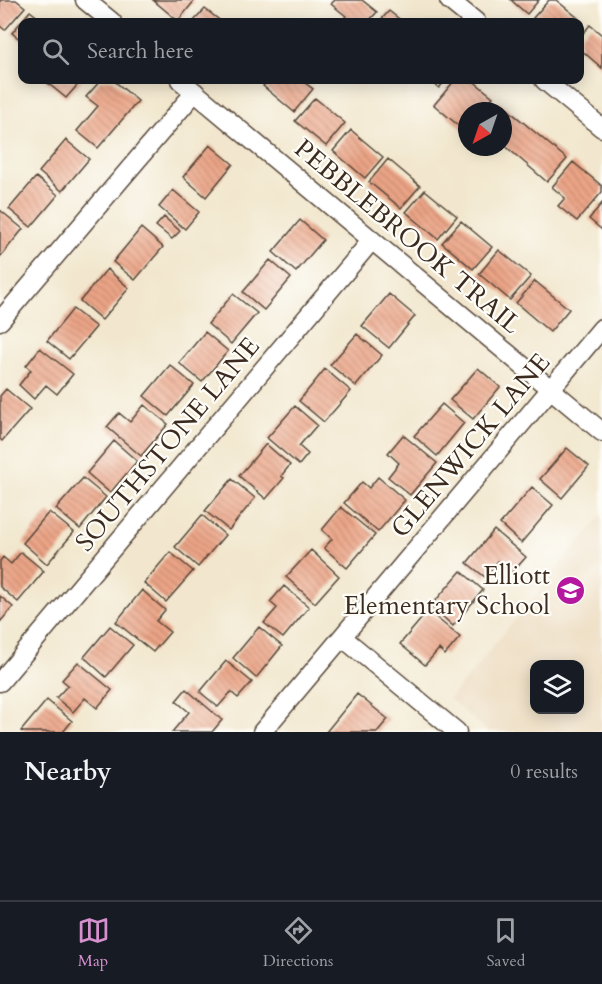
<!DOCTYPE html>
<html lang="en">
<head>
<meta charset="utf-8">
<style>
	:root { --surface:#171b24; --page:#20242c; --text:#f1f3f6; --muted:#9ea1a6; --line:#363941; --accent:#d690ce }
	body { margin:0; font-family:Cardo,serif; background:var(--page); color:var(--text) }
	.controls { position:absolute; right:18px; bottom:18px; display:grid; overflow:hidden; border-radius:12px; box-shadow:0 3px 15px #0003 }
	.controls button { width:54px; height:54px; display:grid; place-items:center; padding:0; border:0; border-bottom:2px solid var(--line); background:var(--surface); color:var(--text); font:30px sans-serif }
	.compass { position:absolute; left:458px; top:102px; width:54px; height:54px; border-radius:50%; background:var(--surface); box-shadow:0 3px 15px #0003; rotate:220deg }
	.list { margin:0; padding:0; list-style:none }
	h2 { display:flex; justify-content:space-between; align-items:center; height:78px; margin:0; padding:0 24px; font-size:26px }
	h2 small { font-size:20px; font-weight:400; color:var(--muted) }
	.icon { flex:none; width:33px; height:33px; fill:none; stroke:currentColor; stroke-width:2; stroke-linecap:round; stroke-linejoin:round }
	.map { position:relative; flex:none; width:602px; height:732px; overflow:hidden }
	.search { position:absolute; background:var(--surface); box-shadow:0 3px 15px #0003; left:18px; right:18px; top:18px; height:66px; display:flex; align-items:center; gap:15px; box-sizing:border-box; padding:0 21px; border-radius:12px; color:var(--muted); font-size:22px }
	.sheet { height:168px; background:var(--surface) }
	nav { display:flex; justify-content:space-around; align-items:center; box-sizing:border-box; height:84px; border-top:2px solid var(--line); background:var(--surface); font-size:16px; color:var(--muted) }
	nav a { display:grid; justify-items:center; gap:3px }
	nav .on { color:var(--accent) }
	.map>svg:first-child { display:block }
	.built { fill:#ebd8ba; fill-rule:evenodd }
	.building { fill:url(#building-back-hatch) }
	.lines { fill:none; stroke-linecap:round; stroke-linejoin:round }
	.minor-casing { stroke:#564638; stroke-width:21 }
	.minor { stroke:#fff; stroke-width:18 }
	.labels { text-anchor:middle; stroke-width:4.5; stroke-linejoin:round; paint-order:stroke }
	.street-label { font-size:26px; fill:#3b2a1e; stroke:#fdfcf7 }
	.poi-label { font-size:26px; fill:#3b2a1e; stroke:#fdfcf7; text-anchor:end }
</style>
</head>
<body>
<div class="map">
<svg width="602" height="732" viewBox="0 0 602 732">
	<defs>
		<pattern id="building-back-hatch" width="6" height="6" patternUnits="userSpaceOnUse" patternTransform="scale(1.5)"><rect width="6" height="6" fill="#eca486"/><path d="M-1 5l2 2M0 0l6 6M5-1l2 2" fill="none" stroke="#c0866d"/></pattern>
	</defs>
	<rect width="100%" height="100%" fill="#fdfcf7"/>
	<filter id="ink" filterUnits="userSpaceOnUse"><feTurbulence type="fractalNoise" baseFrequency=".0167" numOctaves="2"/><feDisplacementMap in="SourceGraphic" scale="12" xChannelSelector="R" yChannelSelector="G"/><feConvolveMatrix kernelMatrix="1 2 1 2 8 2 1 2 1" color-interpolation-filters="sRGB"/></filter>
	<filter id="wash" filterUnits="userSpaceOnUse"><feTurbulence type="fractalNoise" baseFrequency=".008" numOctaves="4" result="noise"/><feDisplacementMap in="SourceGraphic" scale="24" xChannelSelector="R" yChannelSelector="G"/><feGaussianBlur stdDeviation="1.35" result="paint"/><feColorMatrix in="noise" values="0 0 0 0 0 0 0 0 0 0 0 0 0 0 0 0 0 1.4 0 .05"/><feComposite in="paint" operator="in"/></filter>
	<g filter="url(#wash)">
		<rect width="100%" height="100%" fill="#f2e7ce"/>
		<path class="built" d="M602 515V732H489L449 699ZM534 664H580V710H534Z"/>
		<g id="blocks">
			<path class="building" d="M0 0H16L25 7 5 30 0 26Z
				M153 0H195L178 21Z
				M335 0H362L377 12 368 22H341L346 16 331 4Z
				M511 0H539L527 14Z
				M549 0H556L583 22 580 25V22H538L533 18Z
				M205 9 222 22H193Z
				M30 11 44 22H22V41L12 33Z
				M389 11 403 22H379Z
				M590 25 602 35V68L580 49V37Z
				M44 80H82L66 98Z
				M101 80H113L138 101 98 148 77 131 98 106 86 97Z
				M269 80H301L313 89 294 112 263 86Z
				M429 80H446L439 88Z
				M455 80H472L493 97 482 111H467V129L465 131 434 105Z
				M315 98 345 123 326 146 295 121Z
				M499 102 567 159 547 182 503 144V111H491Z
				M351 130 383 157 365 178 333 151Z
				M66 140 89 159 62 191 39 172Z
				M210 145 233 164 206 197 183 177Z
				M388 159 420 186 401 208 369 182Z
				M573 162 602 186V192L577 221 558 206 565 198 552 187Z
				M36 177 58 195 31 227 9 209Z
				M173 190 199 212 185 229 159 207Z
				M425 190 457 216 438 239 406 212Z
				M602 203V230L589 219Z
				M0 210 23 229 0 257Z
				M164 217 180 231 172 239 156 226Z
				M300 220 323 240 296 272 273 252Z
				M461 221 492 247 473 269 442 243Z
				M141 228 163 247 135 280 113 262Z
				M499 250 531 276 510 300 479 274Z
				M270 260 291 278 264 310 243 292Z
				M107 269 129 288 102 320 80 301Z
				M535 281 569 309 550 332 516 303Z
				M233 294 257 313 231 344 208 324Z
				M389 294 415 316 389 348 362 326Z
				M73 309 96 327 69 359 47 341Z
				M205 332 228 351 202 382 179 363Z
				M357 334 382 355 356 386 330 365Z
				M40 348 73 374 57 394 46 385 34 399 19 385 31 370 26 366Z
				M170 365 194 385 168 416 144 396Z
				M478 368 500 387 473 419 450 400Z
				M325 369 351 391 324 422 299 401Z
				M6 389 30 409 2 441 0 439V396Z
				M442 404 464 423 437 456 414 436Z
				M144 405 168 424 141 456 107 427 119 413 130 422Z
				M295 406 317 425 299 446 308 454 299 465 267 438Z
				M403 435 437 463 410 495 388 477 399 463 388 453Z
				M114 441 137 461 110 493 87 473Z
				M266 444 290 465 281 476 284 478 266 499 239 476Z
				M567 448 589 466 562 498 540 479Z
				M378 477 405 500 378 532 344 503 362 482 369 488Z
				M83 478 106 497 80 529 56 509Z
				M232 479 255 498 229 530 205 511Z
				M532 487 553 505 521 543 500 524Z
				M341 507 375 535 347 568 324 548 332 539 322 530Z
				M49 512 74 532 47 564 23 543Z
				M202 515 225 535 198 567 175 547Z
				M494 530 526 557 512 573 498 561 485 577 467 563Z
				M311 550 339 576 315 603 286 577Z
				M21 552 44 571 18 602 0 587V561L3 557 11 564Z
				M170 552 193 571 166 602 144 583Z
				M461 571 483 590 453 626 431 606Z
				M284 586 309 607 283 638 264 623 277 608 270 602Z
				M142 590 165 610 156 621 170 632 153 652 116 622Z
				M0 596 13 607 0 622Z
				M428 611 460 637 445 655 439 649 425 665 400 644Z
				M110 626 133 645 106 677 84 657Z
				M259 627 282 646 256 678 233 658Z
				M226 661 252 682 238 698 231 692 218 707 200 692Z
				M78 662 112 690 97 708 85 698 73 712 56 698 68 685 62 680Z
				M186 689 222 720 212 732H172L189 712 176 701Z
				M357 694 388 719 377 732H326Z
				M47 700 72 721 63 732H23L21 731Z"/>
		</g>
	</g>
	<g filter="url(#ink)">
		<use href="#blocks" fill-opacity="0" stroke="#564638" stroke-width="1.5"/>
		<g class="lines">
			<defs>
				<path id="minor" d="M85 0 112 22
					M449 0 476 22
					M180 80 602 432
					M544 80 602 128
					M0 321 195 92
					M342 637 457 732
					M0 682 372 240
					M262 732 602 328"/>
			</defs>
			<use href="#minor" class="minor-casing"/>
			<use href="#minor" class="minor"/>
		</g>
	</g>
	<defs>
		<symbol id="school-disc" viewBox="-11 -11 22 22"><circle r="9.5" fill="#b5179e" stroke="#fdfcf7"/><path d="M0-5L7-2L0 1L-7-2ZM-4 1L0 2.5L4 1V4Q0 6-4 4Z" fill="#fff"/></symbol>
	</defs>
	<g fill-rule="evenodd">
		<use href="#school-disc" x="554" y="574" width="33" height="33"/>
	</g>
	<g class="labels">
		<g class="street-label">
			<text transform="translate(408 236) rotate(40)" y="9">PEBBLEBROOK TRAIL</text>
			<text transform="translate(167 444) rotate(-50)" y="9">SOUTHSTONE LANE</text>
			<text transform="translate(470 445) rotate(-50)" y="9">GLENWICK LANE</text>
		</g>
		<g class="poi-label">
			<text x="550" y="584">Elliott<tspan x="550" dy="30">Elementary School</tspan></text>
		</g>
	</g>
</svg>
<div class="controls">
<button><svg class="icon" aria-label="layers" viewBox="0 0 24 24"><path d="M12 4l9 5-9 5-9-5zM3 14l9 5 9-5"/></svg></button>
</div>
<svg class="compass" viewBox="-18 -18 36 36"><path d="M0-13l5 13h-10z" fill="#e53935"/><path d="M0 13l5-13h-10z" fill="#9ea1a6"/></svg>
<div class="search"><svg class="icon" aria-label="search" viewBox="0 0 24 24"><circle cx="10" cy="10" r="6"/><path d="M15 15l6 6"/></svg>Search here</div>
</div>
<section class="sheet">
<h2>Nearby<small>0 results</small></h2>
<ul class="list">
</ul>
</section>
<nav>
<a class="on"><svg class="icon" aria-label="map" viewBox="0 0 24 24"><path d="M3 6l6-2 6 2 6-2v14l-6 2-6-2-6 2zM9 4v14M15 6v14"/></svg>Map</a>
<a><svg class="icon" aria-label="directions" viewBox="0 0 24 24"><path d="M12 3l9 9-9 9-9-9zM9 14v-3h6M13 9l2 2-2 2"/></svg>Directions</a>
<a><svg class="icon" aria-label="saved" viewBox="0 0 24 24"><path d="M7 4h10v16l-5-4-5 4z"/></svg>Saved</a>
</nav>
</body>
</html>
